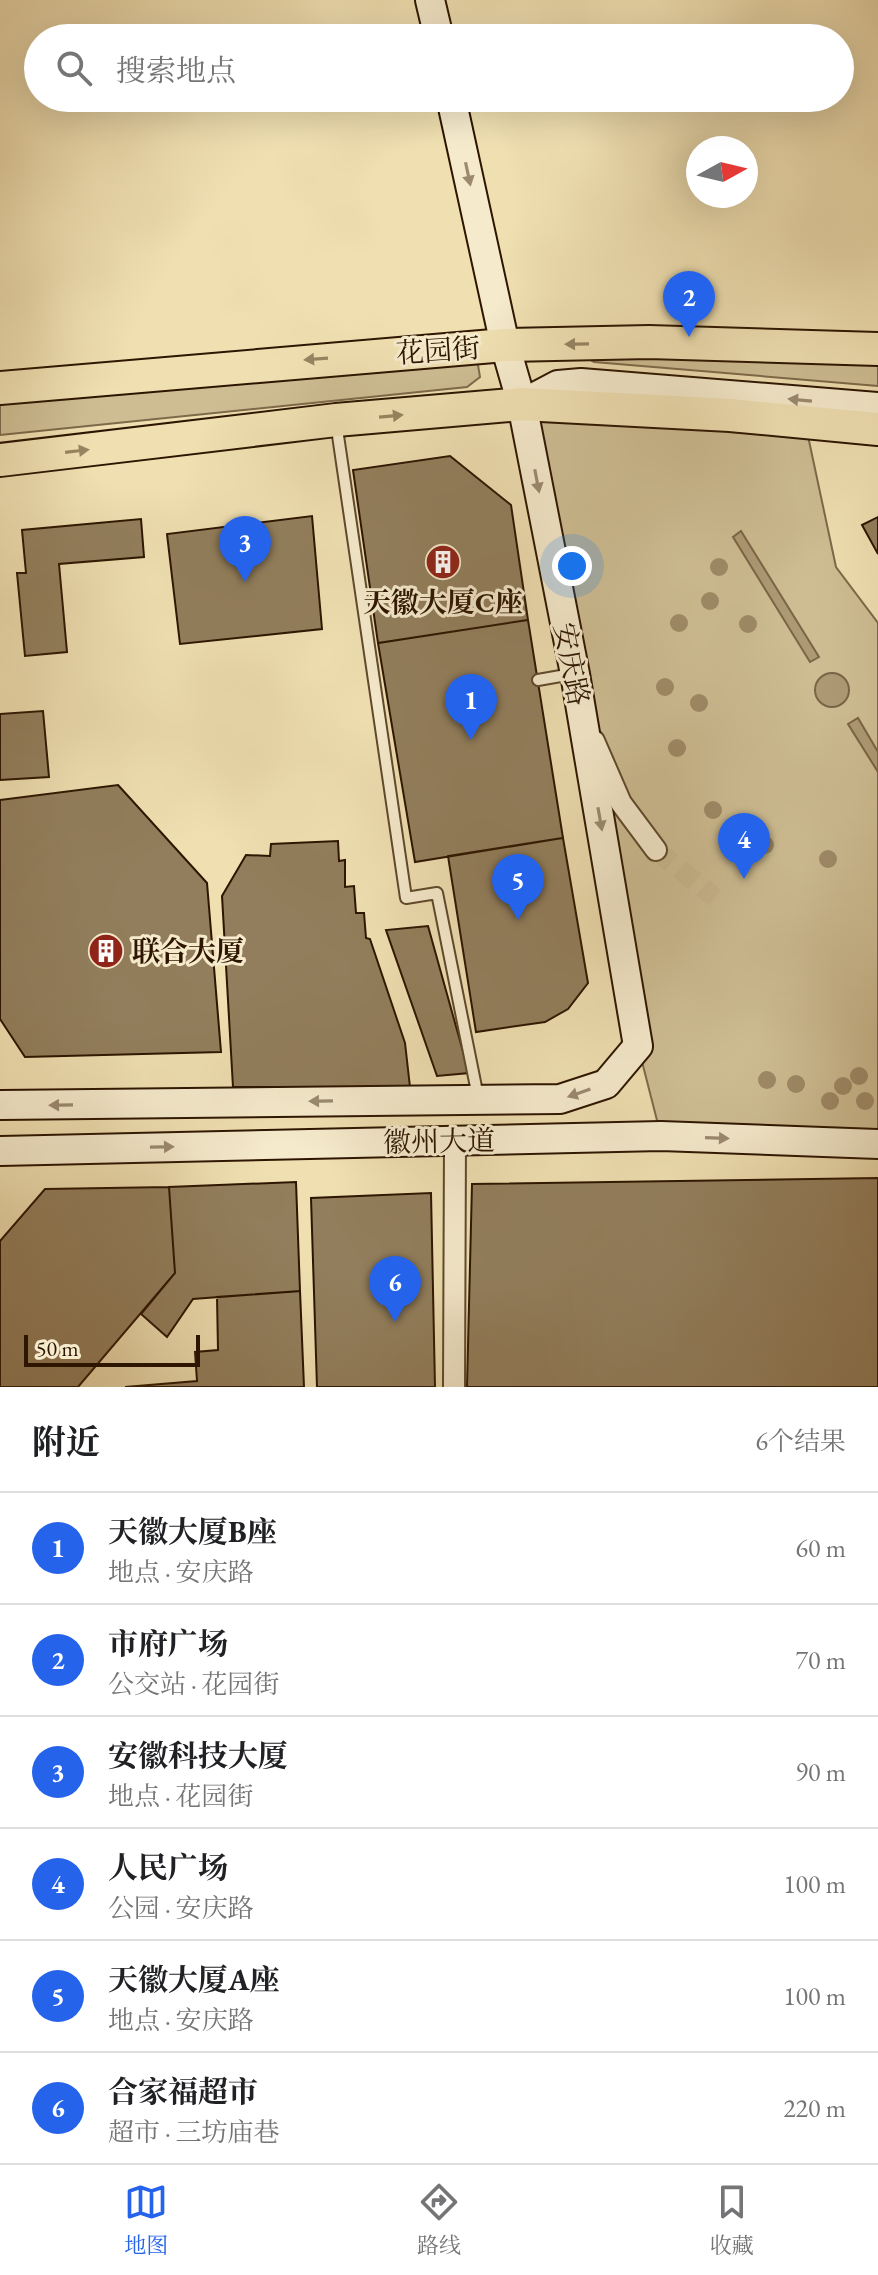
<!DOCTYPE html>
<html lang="zh">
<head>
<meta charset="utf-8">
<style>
	:root { --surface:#fff; --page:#f2f2f2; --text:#202124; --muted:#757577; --line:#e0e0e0; --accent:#2563eb }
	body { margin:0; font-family:"EB Garamond","Noto Serif SC",serif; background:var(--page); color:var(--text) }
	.compass { position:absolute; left:686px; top:136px; width:72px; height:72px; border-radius:50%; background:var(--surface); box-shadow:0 8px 32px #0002; rotate:82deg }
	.scale { position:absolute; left:24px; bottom:20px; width:176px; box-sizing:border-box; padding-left:8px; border:4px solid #2d1500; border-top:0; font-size:22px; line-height:28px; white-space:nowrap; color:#2d1500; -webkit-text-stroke:6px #f5eacc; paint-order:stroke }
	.you { position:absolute; left:572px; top:566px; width:28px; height:28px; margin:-20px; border:6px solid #fff; border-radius:50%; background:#1a73e8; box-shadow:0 0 0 12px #1a73e833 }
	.badge { display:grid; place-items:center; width:52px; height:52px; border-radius:50%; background:var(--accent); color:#fff; font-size:26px; font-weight:700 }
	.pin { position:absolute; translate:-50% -66px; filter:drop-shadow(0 2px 4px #0008) }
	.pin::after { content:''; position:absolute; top:42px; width:28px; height:24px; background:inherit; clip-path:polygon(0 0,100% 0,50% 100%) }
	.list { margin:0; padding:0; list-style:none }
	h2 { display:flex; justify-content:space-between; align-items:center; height:104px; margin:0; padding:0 32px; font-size:34px }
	h2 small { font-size:26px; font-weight:400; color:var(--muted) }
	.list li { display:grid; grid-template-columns:52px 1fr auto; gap:24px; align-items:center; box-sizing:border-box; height:112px; padding:0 32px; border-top:2px solid var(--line) }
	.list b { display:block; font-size:30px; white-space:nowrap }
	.list p { margin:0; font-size:26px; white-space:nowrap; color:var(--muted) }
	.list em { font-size:26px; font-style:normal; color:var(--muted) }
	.icon { flex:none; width:44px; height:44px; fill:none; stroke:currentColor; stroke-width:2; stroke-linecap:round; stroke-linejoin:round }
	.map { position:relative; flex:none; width:878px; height:1387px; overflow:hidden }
	.search { position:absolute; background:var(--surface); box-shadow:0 8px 32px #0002; left:24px; right:24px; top:24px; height:88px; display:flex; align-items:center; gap:20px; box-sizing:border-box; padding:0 28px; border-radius:44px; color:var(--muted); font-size:30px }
	.sheet { height:776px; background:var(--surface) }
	nav { display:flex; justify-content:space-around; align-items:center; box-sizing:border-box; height:112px; border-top:2px solid var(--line); background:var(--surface); font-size:22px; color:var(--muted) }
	nav a { display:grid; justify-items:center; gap:4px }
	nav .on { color:var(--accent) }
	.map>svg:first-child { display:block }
	.green { fill:#cebd93; stroke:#7e694a; stroke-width:2 }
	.water { fill:#ad9a75; stroke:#7a6546; stroke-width:2 }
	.building { fill:#927e5c; stroke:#2d1500; stroke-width:2 }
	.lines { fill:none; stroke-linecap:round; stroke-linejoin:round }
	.street-tunnel { stroke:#c8b78e; stroke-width:20; stroke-dasharray:20 10; stroke-linecap:butt }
	.lane-casing { stroke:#5e482c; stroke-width:14 }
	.street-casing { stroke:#5e482c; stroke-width:24 }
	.secondary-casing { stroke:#2d1500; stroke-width:32 }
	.primary-casing { stroke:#2d1500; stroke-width:36 }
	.lane { stroke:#f5eacc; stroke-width:10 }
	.street { stroke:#f5eacc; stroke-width:20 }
	.secondary { stroke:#f5eacc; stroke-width:28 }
	.primary { stroke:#efdfb1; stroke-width:32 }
	.tree { fill:#9f8b68 }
	.oneway { fill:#9b8a70 }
	.oneway2 { fill:#988461 }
	.labels { text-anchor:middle; stroke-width:6; stroke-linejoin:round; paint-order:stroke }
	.street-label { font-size:28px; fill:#2d1500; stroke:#f5eacc }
	.poi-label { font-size:28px; font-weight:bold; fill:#2d1500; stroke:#f5eacc }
</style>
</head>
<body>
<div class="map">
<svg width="878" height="1387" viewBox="0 0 878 1387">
	<rect width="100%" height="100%" fill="#efdfb1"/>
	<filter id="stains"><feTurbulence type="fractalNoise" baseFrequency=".0025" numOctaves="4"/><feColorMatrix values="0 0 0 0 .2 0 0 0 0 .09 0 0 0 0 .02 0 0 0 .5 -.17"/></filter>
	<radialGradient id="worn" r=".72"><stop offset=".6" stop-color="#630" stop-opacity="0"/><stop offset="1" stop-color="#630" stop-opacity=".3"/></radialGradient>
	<path class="green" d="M466 354 478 365 480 377 467 387 0 435V398Z
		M582 355 878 359V386L594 362Z
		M522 404 805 422 836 567 878 623V1144L661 1136 638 1046Z"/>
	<path class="water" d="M741 531 819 657 810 662 733 537Z
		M815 690a17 17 0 1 1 34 0a17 17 0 1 1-34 0Z
		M858 718 878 752V772L848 724Z"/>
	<path class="building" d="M450 456 511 505 528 620 378 643 353 470Z
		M312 516 322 629 180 644 167 534Z
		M878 517V554L862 525Z
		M141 519 144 557 59 564 67 652 25 656 17 573H26L22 530Z
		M528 620 563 838 415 862 378 643Z
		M43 711 49 777 0 780V714Z
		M118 785 207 883 221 1052 25 1057 0 1019V800Z
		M563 838 588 983 568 1009 545 1022 476 1032 448 856Z
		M338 841 339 861 345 860V887L354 886 356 913H364L366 938 370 939 405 1043 410 1087H233L222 896 246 855 270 856 271 844Z
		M428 926 469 1073 437 1076 386 930Z
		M878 1178V1387H467L472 1184Z
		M296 1182 300 1291 193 1299 167 1337 141 1314 175 1273 169 1187Z
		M169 1187 175 1273 78 1387H0V1241L45 1189Z
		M431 1193 435 1387H317L311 1198Z
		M300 1291 304 1387H125L197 1381 195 1352 218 1350 217 1297Z"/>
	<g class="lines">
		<path class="street-tunnel" d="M656 850 715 898"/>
		<defs>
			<path id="lane" d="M336 422 406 898 437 893 478 1097
				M538 680 572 674"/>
			<path id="street" d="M594 741 621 803 656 850
				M454 1387 455 1140"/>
			<path id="secondary" d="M430 0 439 38
				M522 404 558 385 581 383 878 407
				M0 1105 560 1099 606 1084 638 1046 575 674 522 404 505 345 451 98
				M0 1151 661 1136 878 1144"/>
			<path id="primary" d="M0 388 505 345 649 342 878 349
				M0 460 336 420 522 404 730 415 878 429"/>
		</defs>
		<use href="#lane" class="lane-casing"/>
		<use href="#street" class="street-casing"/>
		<use href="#secondary" class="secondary-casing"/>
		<use href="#primary" class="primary-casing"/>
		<use href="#lane" class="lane"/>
		<use href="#street" class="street"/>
		<use href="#secondary" class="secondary"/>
		<use href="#primary" class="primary"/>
	</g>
	<g class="tree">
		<circle cx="719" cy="567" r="9"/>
		<circle cx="710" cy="601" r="9"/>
		<circle cx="679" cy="623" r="9"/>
		<circle cx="748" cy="624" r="9"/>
		<circle cx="665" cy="687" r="9"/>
		<circle cx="699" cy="703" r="9"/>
		<circle cx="677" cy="748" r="9"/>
		<circle cx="713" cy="810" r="9"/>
		<circle cx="765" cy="845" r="9"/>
		<circle cx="828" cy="859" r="9"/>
		<circle cx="859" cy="1076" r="9"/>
		<circle cx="767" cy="1080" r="9"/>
		<circle cx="796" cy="1084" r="9"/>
		<circle cx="843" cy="1086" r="9"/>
		<circle cx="830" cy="1101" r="9"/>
		<circle cx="865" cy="1101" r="9"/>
	</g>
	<defs><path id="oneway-solid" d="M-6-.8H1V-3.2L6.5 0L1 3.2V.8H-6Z" transform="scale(2)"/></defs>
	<g class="oneway">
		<use href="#oneway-solid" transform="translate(468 174) rotate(78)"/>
		<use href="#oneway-solid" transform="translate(800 400) rotate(-175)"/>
		<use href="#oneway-solid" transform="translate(537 481) rotate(79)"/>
		<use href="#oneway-solid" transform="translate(600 819) rotate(80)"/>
		<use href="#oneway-solid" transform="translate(579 1093) rotate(161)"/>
		<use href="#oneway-solid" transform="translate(321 1101) rotate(179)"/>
		<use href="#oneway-solid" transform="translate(61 1105) rotate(179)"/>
		<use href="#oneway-solid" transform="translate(717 1138) rotate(2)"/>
		<use href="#oneway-solid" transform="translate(162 1147) rotate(-1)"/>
	</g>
	<g class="oneway2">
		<use href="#oneway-solid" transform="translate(577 344) rotate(179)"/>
		<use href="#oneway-solid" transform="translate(316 359) rotate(176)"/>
		<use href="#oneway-solid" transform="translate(391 416) rotate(-5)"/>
		<use href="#oneway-solid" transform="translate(77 451) rotate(-7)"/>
	</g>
	<defs>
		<symbol id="building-disc" viewBox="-11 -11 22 22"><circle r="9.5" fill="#8f2418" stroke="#f5eacc"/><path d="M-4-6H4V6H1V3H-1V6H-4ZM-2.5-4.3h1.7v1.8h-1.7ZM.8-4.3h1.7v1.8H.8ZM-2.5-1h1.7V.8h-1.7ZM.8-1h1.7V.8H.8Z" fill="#fff"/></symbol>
	</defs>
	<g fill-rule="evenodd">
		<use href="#building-disc" x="423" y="542" width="40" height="40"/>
		<use href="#building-disc" x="86" y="931" width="40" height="40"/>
	</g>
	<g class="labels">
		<g class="street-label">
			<text transform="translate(438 350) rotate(-4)" y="10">花园街</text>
			<text transform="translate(572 664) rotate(79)" y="10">安庆路</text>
			<text transform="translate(439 1141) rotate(-1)" y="10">徽州大道</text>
		</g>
		<g class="poi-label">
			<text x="443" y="612">天徽大厦C座</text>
			<text x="132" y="961" text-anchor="start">联合大厦</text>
		</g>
	</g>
	<rect width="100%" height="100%" filter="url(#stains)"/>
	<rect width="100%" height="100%" fill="url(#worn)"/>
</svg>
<svg class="compass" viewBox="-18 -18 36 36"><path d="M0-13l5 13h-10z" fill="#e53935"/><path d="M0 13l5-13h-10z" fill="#757577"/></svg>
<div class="scale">50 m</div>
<div class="you"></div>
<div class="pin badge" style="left:471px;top:740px">1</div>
<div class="pin badge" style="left:689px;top:337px">2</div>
<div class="pin badge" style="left:245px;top:582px">3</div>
<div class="pin badge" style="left:744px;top:879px">4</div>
<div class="pin badge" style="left:518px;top:920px">5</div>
<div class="pin badge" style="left:395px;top:1322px">6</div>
<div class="search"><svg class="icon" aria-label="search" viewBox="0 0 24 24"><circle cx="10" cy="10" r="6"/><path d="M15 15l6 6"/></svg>搜索地点</div>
</div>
<section class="sheet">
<h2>附近<small>6个结果</small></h2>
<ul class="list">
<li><span class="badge">1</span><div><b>天徽大厦B座</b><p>地点 · 安庆路</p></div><em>60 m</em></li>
<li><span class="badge">2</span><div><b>市府广场</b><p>公交站 · 花园街</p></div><em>70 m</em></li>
<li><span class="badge">3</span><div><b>安徽科技大厦</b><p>地点 · 花园街</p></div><em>90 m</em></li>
<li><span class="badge">4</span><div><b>人民广场</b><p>公园 · 安庆路</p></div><em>100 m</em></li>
<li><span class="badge">5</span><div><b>天徽大厦A座</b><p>地点 · 安庆路</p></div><em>100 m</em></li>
<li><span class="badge">6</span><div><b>合家福超市</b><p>超市 · 三坊庙巷</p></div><em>220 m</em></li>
</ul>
</section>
<nav>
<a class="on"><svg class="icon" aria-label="map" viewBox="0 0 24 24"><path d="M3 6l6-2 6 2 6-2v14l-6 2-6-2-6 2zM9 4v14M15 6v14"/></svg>地图</a>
<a><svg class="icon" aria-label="directions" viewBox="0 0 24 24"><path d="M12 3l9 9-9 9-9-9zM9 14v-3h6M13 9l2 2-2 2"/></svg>路线</a>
<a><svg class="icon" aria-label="saved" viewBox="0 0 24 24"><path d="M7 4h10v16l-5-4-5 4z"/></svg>收藏</a>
</nav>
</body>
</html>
